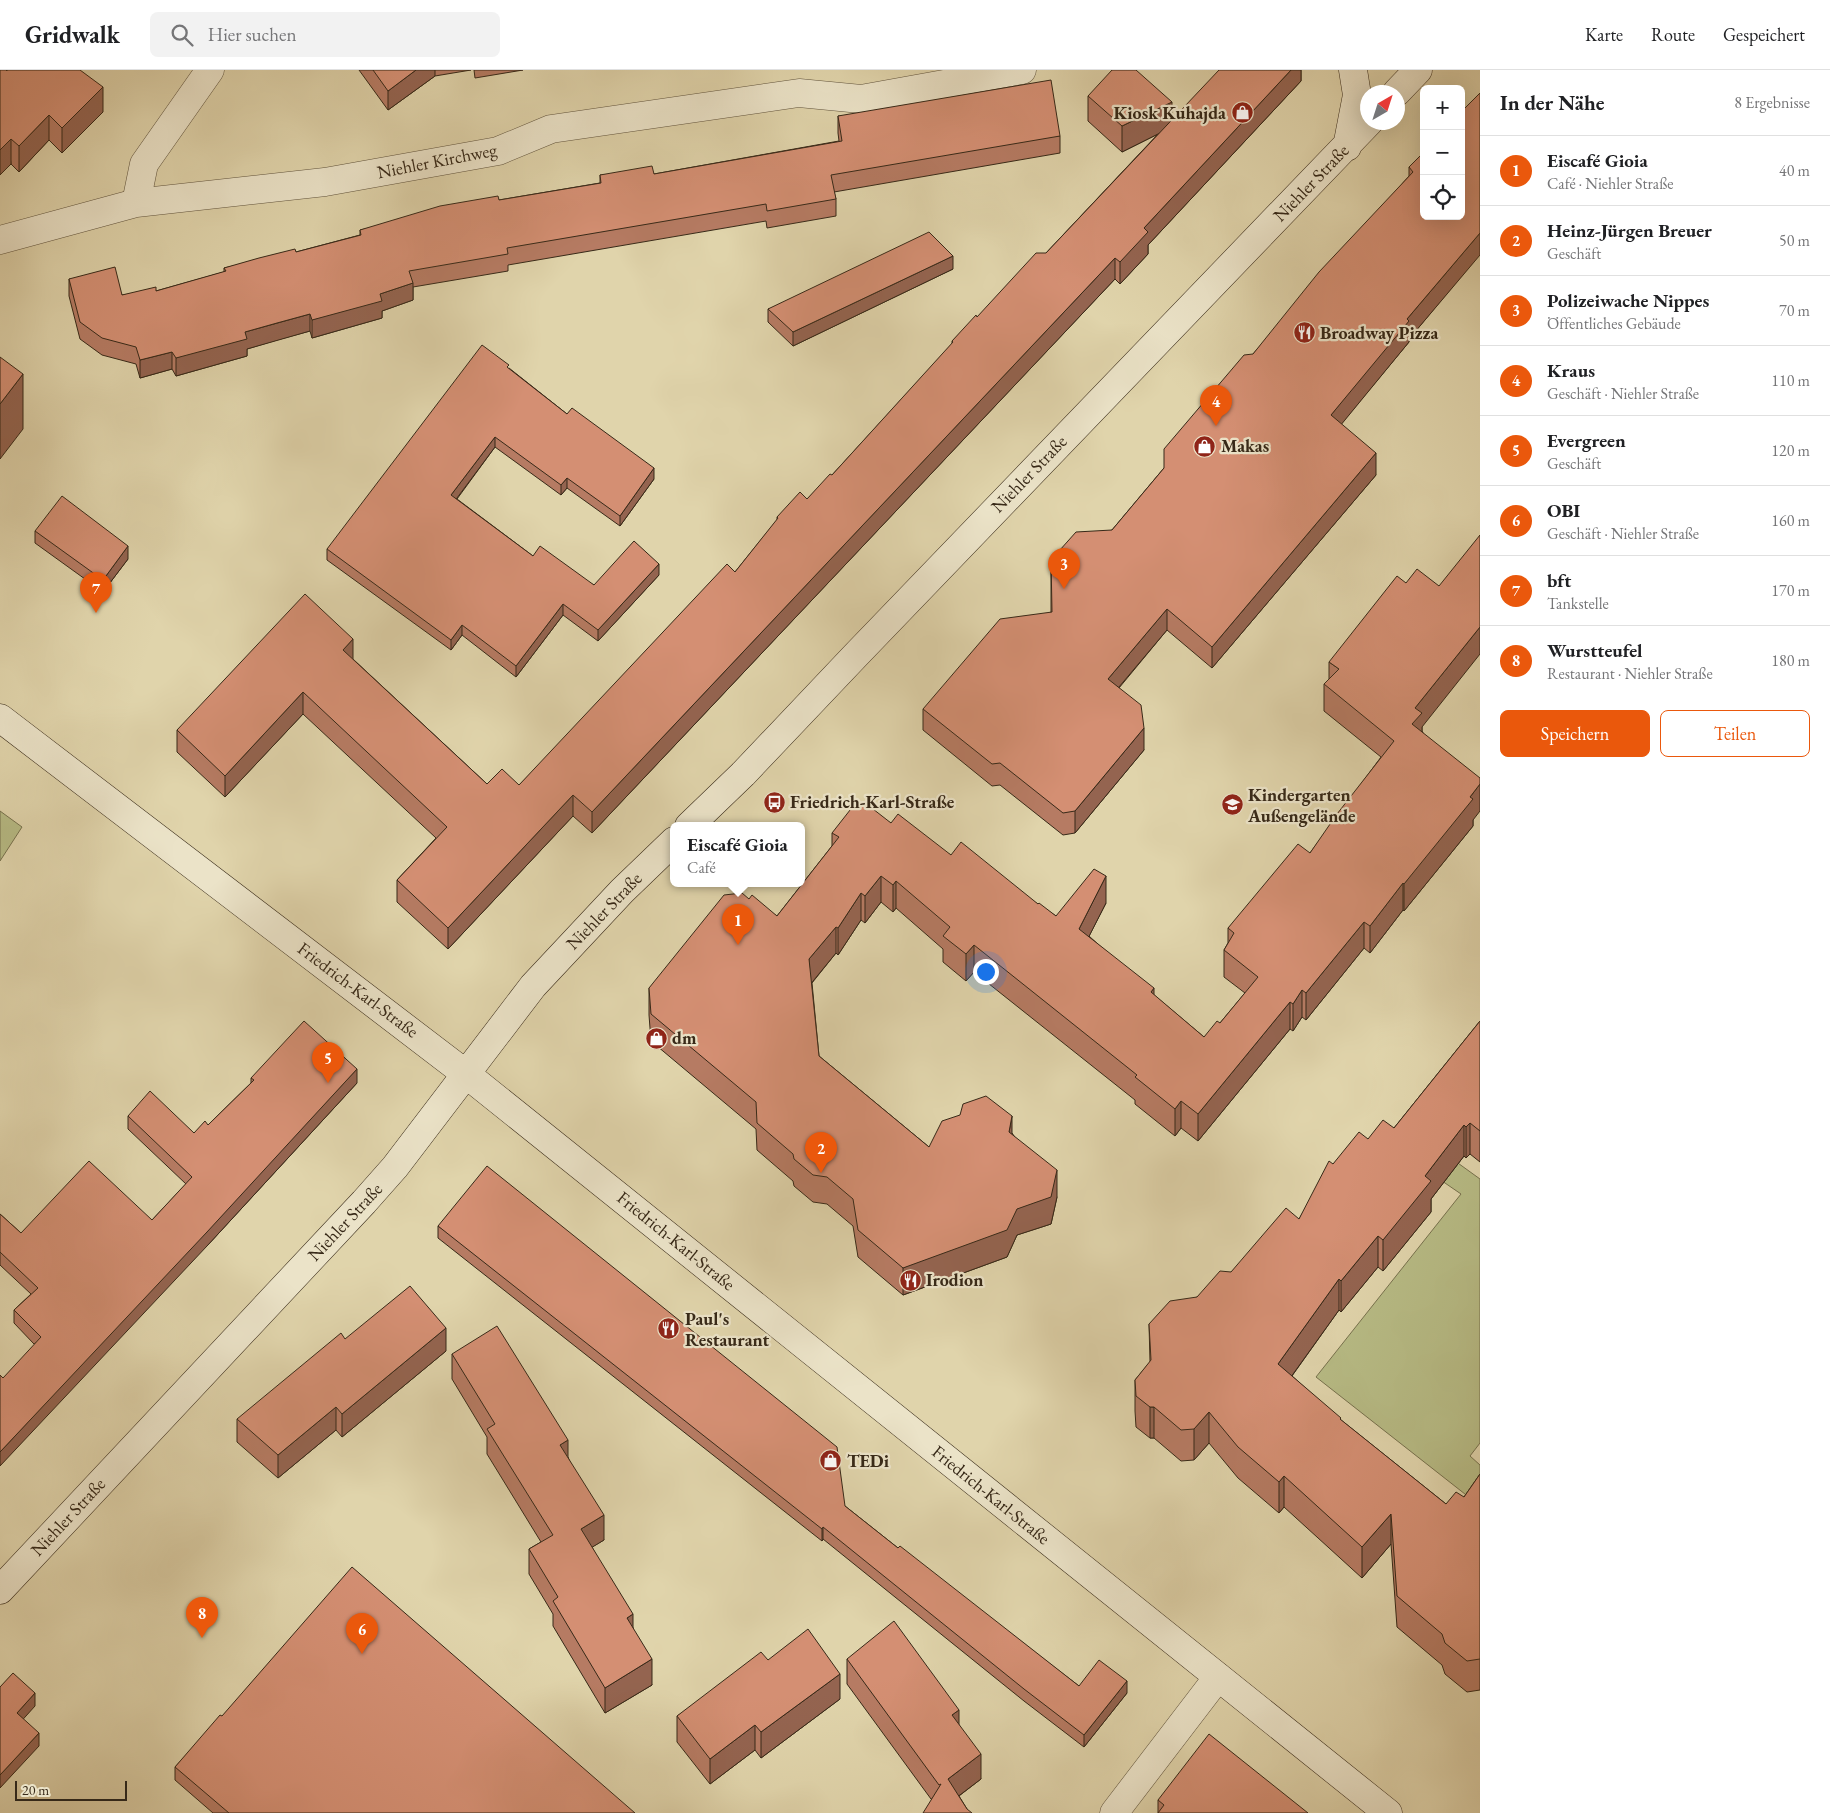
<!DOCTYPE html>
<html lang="de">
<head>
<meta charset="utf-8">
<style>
	:root { --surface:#fff; --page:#f2f2f2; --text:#202124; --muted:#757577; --line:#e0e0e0; --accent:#ea580c }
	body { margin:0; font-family:"EB Garamond",serif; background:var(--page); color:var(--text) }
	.controls { position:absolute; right:15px; top:15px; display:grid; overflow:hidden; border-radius:8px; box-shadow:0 5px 20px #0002 }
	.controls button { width:45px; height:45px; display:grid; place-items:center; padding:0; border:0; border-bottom:1px solid var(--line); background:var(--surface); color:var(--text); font:25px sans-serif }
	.compass { position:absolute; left:1360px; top:15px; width:45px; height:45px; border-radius:50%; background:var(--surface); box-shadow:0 5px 20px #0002; rotate:39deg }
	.scale { position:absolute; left:15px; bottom:12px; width:112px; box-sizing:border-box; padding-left:5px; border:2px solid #372918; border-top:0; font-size:14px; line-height:18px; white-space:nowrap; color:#372918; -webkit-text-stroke:4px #ebe3c8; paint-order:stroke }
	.you { position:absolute; left:985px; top:901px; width:18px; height:18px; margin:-12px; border:4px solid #fff; border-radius:50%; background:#1a73e8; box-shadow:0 0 0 8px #1a73e833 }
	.badge { display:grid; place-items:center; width:32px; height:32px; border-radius:50%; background:var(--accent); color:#fff; font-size:16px; font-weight:700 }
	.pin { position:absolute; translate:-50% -41px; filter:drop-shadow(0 1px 2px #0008) }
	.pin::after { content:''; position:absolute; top:26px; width:18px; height:15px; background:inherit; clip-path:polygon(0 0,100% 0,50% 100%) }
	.popup { position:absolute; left:670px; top:752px; width:135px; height:65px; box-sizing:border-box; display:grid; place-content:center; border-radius:8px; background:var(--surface); filter:drop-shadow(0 1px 4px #0005); font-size:16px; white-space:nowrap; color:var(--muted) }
	.popup b { font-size:19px; color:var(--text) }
	.popup::after { content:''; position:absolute; left:50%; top:100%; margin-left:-10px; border:10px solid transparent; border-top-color:var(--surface) }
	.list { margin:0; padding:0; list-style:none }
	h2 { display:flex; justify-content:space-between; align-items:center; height:65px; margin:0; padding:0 20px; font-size:21px }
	h2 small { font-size:16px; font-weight:400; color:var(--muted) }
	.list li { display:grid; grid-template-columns:32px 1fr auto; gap:15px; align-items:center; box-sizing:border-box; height:70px; padding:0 20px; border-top:1px solid var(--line) }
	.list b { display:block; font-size:19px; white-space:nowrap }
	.list p { margin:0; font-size:16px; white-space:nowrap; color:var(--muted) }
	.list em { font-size:16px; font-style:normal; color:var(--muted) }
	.actions { display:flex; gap:10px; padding:15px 20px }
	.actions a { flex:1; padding:11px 0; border:1px solid var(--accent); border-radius:8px; text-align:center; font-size:18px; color:var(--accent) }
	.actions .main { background:var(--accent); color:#fff }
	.icon { flex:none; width:28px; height:28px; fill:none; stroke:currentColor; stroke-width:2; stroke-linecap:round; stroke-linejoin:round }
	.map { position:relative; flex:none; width:1480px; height:1743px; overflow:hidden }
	header { display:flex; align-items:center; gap:30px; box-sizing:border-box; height:70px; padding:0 25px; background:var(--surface); border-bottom:1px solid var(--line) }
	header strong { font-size:24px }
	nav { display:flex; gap:28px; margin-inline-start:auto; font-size:18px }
	.search { width:350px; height:45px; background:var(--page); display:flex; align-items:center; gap:12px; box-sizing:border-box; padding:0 18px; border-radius:8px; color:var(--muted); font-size:19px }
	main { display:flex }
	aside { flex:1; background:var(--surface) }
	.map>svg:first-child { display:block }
	.green { fill:#b7bb85; stroke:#77724e }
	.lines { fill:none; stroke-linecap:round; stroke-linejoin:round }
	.street-casing { stroke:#61543d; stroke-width:29 }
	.secondary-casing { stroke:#372918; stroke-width:29 }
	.street { stroke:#ebe3c8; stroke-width:28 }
	.secondary { stroke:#ebe3c8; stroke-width:28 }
	.wall { fill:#b67b63; stroke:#372918 }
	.shaded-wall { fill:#946450; stroke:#372918 }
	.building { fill:#d48f73; stroke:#372918 }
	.labels { text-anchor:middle; stroke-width:4.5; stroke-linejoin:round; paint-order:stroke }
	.poi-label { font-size:18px; font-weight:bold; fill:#372918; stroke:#ebe3c8; text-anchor:start }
	.street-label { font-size:18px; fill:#372918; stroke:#ebe3c8 }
</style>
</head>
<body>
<header>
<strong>Gridwalk</strong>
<div class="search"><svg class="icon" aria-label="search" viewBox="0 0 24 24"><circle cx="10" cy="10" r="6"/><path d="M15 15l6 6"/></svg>Hier suchen</div>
<nav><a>Karte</a><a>Route</a><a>Gespeichert</a></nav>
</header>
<main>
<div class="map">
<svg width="1480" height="1743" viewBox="0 0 1480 1743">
	<rect width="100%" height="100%" fill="#e0d4ab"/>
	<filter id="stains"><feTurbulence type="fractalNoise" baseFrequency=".004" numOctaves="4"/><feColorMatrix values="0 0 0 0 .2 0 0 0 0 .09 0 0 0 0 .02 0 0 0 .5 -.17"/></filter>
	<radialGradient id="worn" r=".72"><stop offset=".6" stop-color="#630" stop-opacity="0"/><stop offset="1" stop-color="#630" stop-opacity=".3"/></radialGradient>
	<path class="green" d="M0 741 22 757 0 791Z
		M1444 1083 1480 1109V1373L1470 1386 1480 1395V1417L1470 1428 1316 1307 1461 1124 1429 1102Z"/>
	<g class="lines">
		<defs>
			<path id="street" d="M136 133 144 94 210 0
				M0 170 136 133 325 112 498 81 551 59 799 23 861 29 1022 0
				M1114 1743 1218 1607"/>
			<path id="secondary" d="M1397 22 1418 0
				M1347 77 1357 25 1353 0
				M0 648 466 1004 1388 1743
				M689 756 743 704 855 586 1369 52
				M0 1520 364 1132 395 1097 533 916 622 821 674 771"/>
		</defs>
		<use href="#street" class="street-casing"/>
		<use href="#secondary" class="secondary-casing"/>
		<use href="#street" class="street"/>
		<use href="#secondary" class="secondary"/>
	</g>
	<path class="wall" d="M0 0 103 42 62 83 49 70 19 102 11 94Z
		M359 0H471L435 6 388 40Z
		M474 0H523L475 8Z
		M1301 0V11L1148 175V184L1120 214 1115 209 592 763 573 746 448 879 397 832V810L436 768 303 644 225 727 177 682V660L353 589 487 714 519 715 735 502 777 450V447L807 429 832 405 952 274V271L1046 183 1158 64 1122 82 1088 51V26L1172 49Z
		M838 46 1060 66V83L834 122 836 129V146L767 158 766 151 508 195V201L413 217V230L382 241V248L312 268 310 261 277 270 247 279V286L176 306 172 299 140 308 136 294 102 285 80 269 69 226V209L122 225 156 221 224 202V198L296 182 360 165V160L499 130 600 113V105L654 104 839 71 838 63Z
		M1424 82 1474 191 1409 269V272L1341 354 1376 405 1212 598 1167 560 1119 618 1144 680 1075 763 1063 765 1000 715 992 716 923 660V639L1051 542V490L1112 460 1164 398 1253 284 1409 106V97Z
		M953 199 793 276 768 252V239Z
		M509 298 567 344 654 409 620 456 567 418 561 425 495 377 457 429 533 486 594 515 659 505 598 571 563 545 516 607 462 565 451 580 327 490V479Z
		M35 461 128 489 103 522 35 473Z
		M1329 592 1422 657V661L1473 750V756L1404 841 1403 840 1370 883 1364 878 1306 950 1302 947 1293 961 1290 959 1198 1071 1181 1058 1175 1066 1135 1034V1030L974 902 966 911 943 892V879L896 838 893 842 881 832 865 853 861 850 838 885 836 883 812 913 819 986 929 1077 1012 1063 1057 1127 1051 1154 1017 1165 1007 1187 903 1225 858 1187 853 1156 827 1134 813 1132 794 1116 793 1111 757 1080 756 1059 651 971 649 945V918L749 829 777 846 832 776V763L859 738 891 753 951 785 1038 834 1056 846 1106 833 1089 866 1154 925 1204 967 1220 953 1245 923 1224 907V880L1228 873V858L1310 783 1381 687 1324 641V614L1329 609Z
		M1480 951V1092L1470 1084 1466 1088 1464 1086 1431 1129V1142L1383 1201 1378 1197 1341 1242 1339 1240 1292 1306 1341 1350 1446 1434 1464 1427 1480 1404V1620L1467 1622 1445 1604 1442 1595 1397 1557 1391 1474 1362 1508 1284 1437 1279 1443 1238 1408 1209 1373 1194 1390 1181 1391 1154 1368H1150L1136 1357 1135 1341V1310L1150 1292 1149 1254 1197 1227 1231 1202 1299 1149 1333 1094 1368 1069 1394 1058Z
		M251 1008 357 1013 207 1176 34 1274 14 1253V1240L31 1224 0 1195V1144L21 1163 152 1150 186 1114 128 1059V1046L194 1063 208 1055 251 1013Z
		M438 1156 845 1436 898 1478 1079 1616 1127 1623 1084 1677 1024 1631 823 1469 822 1471 438 1168Z
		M446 1281 342 1367 336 1360 278 1408 237 1372V1349Z
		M452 1284 568 1387 604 1470 592 1477 633 1558 652 1615 605 1643 553 1556V1544L529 1504V1479L541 1472 487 1384V1367L452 1309Z
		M847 1589 959 1655 981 1709 959 1726 967 1739 931 1729 847 1614Z
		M768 1590 840 1629 761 1688 755 1680 710 1714 677 1672V1646Z
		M222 1646 635 1743H213L175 1710V1697Z
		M1158 1730 1308 1743H1158Z"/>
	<path class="shaded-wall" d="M416 0H435V6L388 40V21Z
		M1291 0H1301V11L1148 175V184L1120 214V192L1144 158Z
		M103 17V42L62 83V58Z
		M1172 32V57L1122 82V56Z
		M49 45V70L19 102V76Z
		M11 69V94L0 105V80Z
		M1480 163V185L1409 269V272L1331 367V345L1407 249Z
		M953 186V199L793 276V262Z
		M1115 188V209L592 763V742Z
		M413 213V230L382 241V248L312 268V250L380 224Z
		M310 244V261L247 279V286L176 306V288L245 262Z
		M172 282V299L140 308V290Z
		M23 304V359L0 389V334Z
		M495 367V377L451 436V425Z
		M1376 383V405L1212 598V577Z
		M654 398V409L620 456V446Z
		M567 408V418L561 425V415Z
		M128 476V489L103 522V510Z
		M659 494V505L598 571V560Z
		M563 534V545L516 607V596Z
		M1167 539V560L1108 630V609Z
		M462 555V565L451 580V570Z
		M1480 557V584L1422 657V670L1412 654 1415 638Z
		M353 569V591L343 580Z
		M303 622V644L225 727V706Z
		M1144 658V680L1075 763V741Z
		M1480 714V741L1473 750V756L1404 841V814Z
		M573 725V746L448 879V858Z
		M881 806V832L865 853V826Z
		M1106 806V833L1079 886V859Z
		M896 811V838L893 842V815Z
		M1403 813V840L1370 883V856Z
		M861 823V850L838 885V858Z
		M1364 852V878L1306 950V923Z
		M836 857V883L809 916V889Z
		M974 875V902L966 911V884Z
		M1154 918V945L1151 922Z
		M1302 920V947L1293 961V934Z
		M1290 932V959L1198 1071V1044Z
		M357 999V1013L207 1176 0 1396V1382Z
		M1181 1031V1058L1175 1066V1039Z
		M1012 1046V1072L1009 1062Z
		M1470 1053V1084L1466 1088V1057Z
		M1464 1055V1086L1431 1129V1142L1383 1201V1170L1425 1106Z
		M1057 1100V1127L1051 1154 1017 1165 1007 1187 903 1225V1198L1017 1139Z
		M1378 1166V1197L1341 1242V1211Z
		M1339 1209V1240L1278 1325V1294Z
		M446 1258V1281L342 1367V1344Z
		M336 1337V1360L278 1408V1385Z
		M1150 1337H1154V1368H1150Z
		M1209 1342V1373L1194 1390V1359Z
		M568 1370V1395L560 1375Z
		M1284 1406V1437L1279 1443V1412Z
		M1391 1444V1474L1362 1508V1477Z
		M604 1445V1470L581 1484V1459Z
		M823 1457V1469L822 1471V1459Z
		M633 1544V1569L627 1548Z
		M652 1589V1615L605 1643V1618Z
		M840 1604V1629L761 1688V1662Z
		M1127 1611V1623L1084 1677V1665Z
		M35 1623V1636L17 1656V1643Z
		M959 1640V1665L952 1645Z
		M755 1655V1680L710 1714V1689Z
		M39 1663V1676L0 1718V1705Z
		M981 1684V1709L948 1734V1709Z"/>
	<path class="building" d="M0 0H6L7 1V0H80L103 17 62 58 49 45 19 76 11 69 0 80Z
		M373 0H416L388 21Z
		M1112 0H1136L1172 32 1122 56 1088 26Z
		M1219 0H1291L1144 158 1148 162 1120 192 1115 188 592 742 573 725 448 858 397 810 447 757 303 622 225 706 177 660 305 524 353 569 343 580 487 714 502 699 519 715 727 494 735 502 778 448 777 447 800 422 807 429 830 404 832 405 953 272 952 271 976 245 977 247 1036 183H1046Z
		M1051 10 1060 66 831 105 836 129 767 141 766 134 507 178 508 184 409 201 413 213 380 224 382 231 312 250 310 244 277 253 245 262 247 269 176 288 172 282 140 290 136 277 102 268 80 252 69 209 115 197 122 225 156 217V221L226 201 224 198 259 188 295 179 296 182 361 165 360 160 440 136 498 126 499 130 601 113 600 105 652 96 654 104 842 71 838 46Z
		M1480 23V163L1407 249 1409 251 1331 345 1376 383 1212 577 1167 539 1108 609 1141 635 1144 658 1075 741 1063 743 1000 693 992 694 923 639 1000 549 1052 542 1051 490 1076 462 1112 460 1164 398V379L1244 285 1253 284 1319 202 1413 102 1409 97 1424 82V146H1461V42Z
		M929 162 953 186 793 262 768 239Z
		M482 275 509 295 507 297 567 344 572 338 654 398 620 446 567 408 561 415 495 367 451 425 533 486 540 476 594 515 634 471 659 494 598 560 563 534 516 596 462 555 451 570 327 479Z
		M0 287 23 304 0 334Z
		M62 426 128 476 103 510 35 461Z
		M1480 465V557L1415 638 1422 643 1412 654 1480 708V714L1470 727 1473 729 1404 814 1403 813 1370 856 1364 852 1306 923 1302 920 1293 934 1290 932 1198 1044 1181 1031 1175 1039 1135 1007 1137 1005 974 875 966 884 943 866 950 857 896 811 893 815 881 806 865 826 861 823 838 858 836 857 809 889 819 986 929 1077 942 1051 960 1045 963 1034 986 1026 1012 1046 1009 1062 1057 1100 1051 1127 1017 1139 1007 1160 903 1198 858 1160 853 1129 827 1107 813 1105 794 1089 793 1084 757 1053 756 1032 651 944 649 918 724 825 742 823 749 829 752 825 777 846 839 767 832 763 854 735 859 738 864 732 891 753 898 744 951 785 961 772 1038 834 1039 833 1056 846 1094 799 1106 806 1079 859 1154 918 1151 922 1204 967 1217 951 1220 953 1258 907 1224 880 1234 863 1228 858 1298 774 1310 783 1337 744 1394 671 1324 614 1339 599 1329 592 1397 506 1406 513 1417 499 1439 516Z
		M304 951 357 999 207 1162 0 1382V1305L3 1308 41 1267 14 1240 38 1218 0 1182V1144L21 1163 89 1091 152 1150 192 1107 128 1046 150 1021 194 1063 205 1051 208 1055 254 1010 251 1008Z
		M1480 951V1061L1470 1053 1466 1057 1464 1055 1425 1106 1431 1111 1383 1170 1378 1166 1341 1211 1339 1209 1278 1294 1341 1348 1340 1349 1446 1434 1456 1422 1464 1427 1480 1404V1589L1467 1591 1445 1573 1442 1564 1397 1526 1391 1444 1362 1477 1284 1406 1279 1412 1238 1377 1209 1342 1194 1359 1181 1360 1154 1337H1150L1136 1326 1135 1310 1151 1290 1149 1254 1170 1231 1197 1227 1220 1201 1231 1202 1286 1138 1299 1149 1329 1091 1333 1094 1359 1062 1368 1069 1383 1050 1394 1058Z
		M487 1096 837 1377 845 1436 898 1478 900 1476 1079 1616 1099 1590 1127 1611 1084 1665 1024 1619 823 1457 822 1459 438 1156Z
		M410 1216 446 1258 342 1344 336 1337 278 1385 237 1349 341 1263 345 1269Z
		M497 1256 568 1370 560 1375 604 1445 581 1459 633 1544 627 1548 652 1589 605 1618 553 1531 558 1527 529 1479 553 1465 487 1359 495 1354 452 1284Z
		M352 1497 635 1743H229L175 1697 220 1645 222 1646Z
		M894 1551 959 1640 952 1645 981 1684 948 1709 967 1739 972 1743H923L941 1714 939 1715 847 1589Z
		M808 1559 840 1604 761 1662 755 1655 710 1689 677 1646 761 1582 768 1590Z
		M13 1603 35 1623 17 1643 39 1663 0 1705V1617Z
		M1209 1664 1308 1743H1158L1164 1735 1158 1730Z"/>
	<defs>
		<symbol id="shop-disc" viewBox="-11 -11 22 22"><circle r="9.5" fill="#8f2418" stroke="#ebe3c8"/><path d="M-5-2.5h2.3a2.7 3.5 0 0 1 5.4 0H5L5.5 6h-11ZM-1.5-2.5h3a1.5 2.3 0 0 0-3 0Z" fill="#fff"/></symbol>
		<symbol id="restaurant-disc" viewBox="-11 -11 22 22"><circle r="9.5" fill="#8f2418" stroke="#ebe3c8"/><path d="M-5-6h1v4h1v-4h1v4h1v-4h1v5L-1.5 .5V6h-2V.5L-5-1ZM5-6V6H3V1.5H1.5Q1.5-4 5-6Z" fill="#fff"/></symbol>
		<symbol id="bus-disc" viewBox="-11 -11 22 22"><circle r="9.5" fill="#8f2418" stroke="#ebe3c8"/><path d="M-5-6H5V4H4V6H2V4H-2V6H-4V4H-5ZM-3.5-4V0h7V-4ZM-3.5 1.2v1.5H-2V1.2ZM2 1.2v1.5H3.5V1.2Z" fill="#fff"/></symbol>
		<symbol id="school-disc" viewBox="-11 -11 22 22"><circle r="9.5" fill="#8f2418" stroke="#ebe3c8"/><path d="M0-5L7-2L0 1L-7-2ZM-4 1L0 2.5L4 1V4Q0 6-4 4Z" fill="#fff"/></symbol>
	</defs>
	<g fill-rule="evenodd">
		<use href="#shop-disc" x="1230" y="30" width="25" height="25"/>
		<use href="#restaurant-disc" x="1292" y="250" width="25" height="25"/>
		<use href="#shop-disc" x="1192" y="364" width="25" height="25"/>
		<use href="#bus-disc" x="762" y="720" width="25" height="25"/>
		<use href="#school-disc" x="1220" y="722" width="25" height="25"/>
		<use href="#shop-disc" x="644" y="956" width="25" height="25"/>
		<use href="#restaurant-disc" x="898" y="1198" width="25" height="25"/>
		<use href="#restaurant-disc" x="656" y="1246" width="25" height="25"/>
		<use href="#shop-disc" x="818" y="1378" width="25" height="25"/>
	</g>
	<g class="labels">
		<g class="poi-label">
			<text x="1226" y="49" text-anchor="end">Kiosk Kuhajda</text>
			<text x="1320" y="269">Broadway Pizza</text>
			<text x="1221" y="382">Makas</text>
			<text x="1248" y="731">Kindergarten<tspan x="1248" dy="21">Außengelände</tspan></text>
			<text x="790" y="738">Friedrich-Karl-Straße</text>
			<text x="672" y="974">dm</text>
			<text x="926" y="1216">Irodion</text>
			<text x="685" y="1255">Paul's<tspan x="685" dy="21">Restaurant</tspan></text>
			<text x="847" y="1397">TEDi</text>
		</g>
		<g class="street-label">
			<text transform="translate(437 91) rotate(-11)" y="6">Niehler Kirchweg</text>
			<text transform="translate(1311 113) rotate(-46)" y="6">Niehler Straße</text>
			<text transform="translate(1029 404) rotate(-46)" y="6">Niehler Straße</text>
			<text transform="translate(604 841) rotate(-46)" y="6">Niehler Straße</text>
			<text transform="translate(358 920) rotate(37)" y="6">Friedrich-Karl-Straße</text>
			<text transform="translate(345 1152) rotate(-47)" y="6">Niehler Straße</text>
			<text transform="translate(676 1171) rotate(39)" y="6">Friedrich-Karl-Straße</text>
			<text transform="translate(991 1425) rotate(39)" y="6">Friedrich-Karl-Straße</text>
			<text transform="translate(68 1447) rotate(-47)" y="6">Niehler Straße</text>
		</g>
	</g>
	<rect width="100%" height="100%" filter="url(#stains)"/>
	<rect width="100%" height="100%" fill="url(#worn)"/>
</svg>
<div class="controls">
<button>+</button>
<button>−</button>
<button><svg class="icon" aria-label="locate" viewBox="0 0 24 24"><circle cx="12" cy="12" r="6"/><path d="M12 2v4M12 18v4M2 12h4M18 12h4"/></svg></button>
</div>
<svg class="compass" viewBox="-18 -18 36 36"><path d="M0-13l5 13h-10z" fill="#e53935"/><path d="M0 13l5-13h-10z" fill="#757577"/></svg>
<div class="scale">20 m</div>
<div class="you"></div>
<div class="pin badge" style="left:738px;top:875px">1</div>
<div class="popup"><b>Eiscafé Gioia</b>Café</div>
<div class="pin badge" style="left:821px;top:1103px">2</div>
<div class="pin badge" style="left:1064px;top:519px">3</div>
<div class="pin badge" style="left:1216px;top:356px">4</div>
<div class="pin badge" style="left:328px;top:1013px">5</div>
<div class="pin badge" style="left:362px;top:1584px">6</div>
<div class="pin badge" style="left:96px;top:543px">7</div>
<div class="pin badge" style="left:202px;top:1568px">8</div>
</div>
<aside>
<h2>In der Nähe<small>8 Ergebnisse</small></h2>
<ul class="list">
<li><span class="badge">1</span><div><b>Eiscafé Gioia</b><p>Café · Niehler Straße</p></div><em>40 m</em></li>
<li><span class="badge">2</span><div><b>Heinz-Jürgen Breuer</b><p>Geschäft</p></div><em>50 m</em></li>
<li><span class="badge">3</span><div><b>Polizeiwache Nippes</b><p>Öffentliches Gebäude</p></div><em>70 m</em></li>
<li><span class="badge">4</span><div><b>Kraus</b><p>Geschäft · Niehler Straße</p></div><em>110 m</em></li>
<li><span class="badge">5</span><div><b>Evergreen</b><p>Geschäft</p></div><em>120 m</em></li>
<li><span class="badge">6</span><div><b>OBI</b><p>Geschäft · Niehler Straße</p></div><em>160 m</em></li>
<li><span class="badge">7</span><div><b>bft</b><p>Tankstelle</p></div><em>170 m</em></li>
<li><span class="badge">8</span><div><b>Wurstteufel</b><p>Restaurant · Niehler Straße</p></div><em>180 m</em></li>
</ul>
<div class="actions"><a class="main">Speichern</a><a>Teilen</a></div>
</aside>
</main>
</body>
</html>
